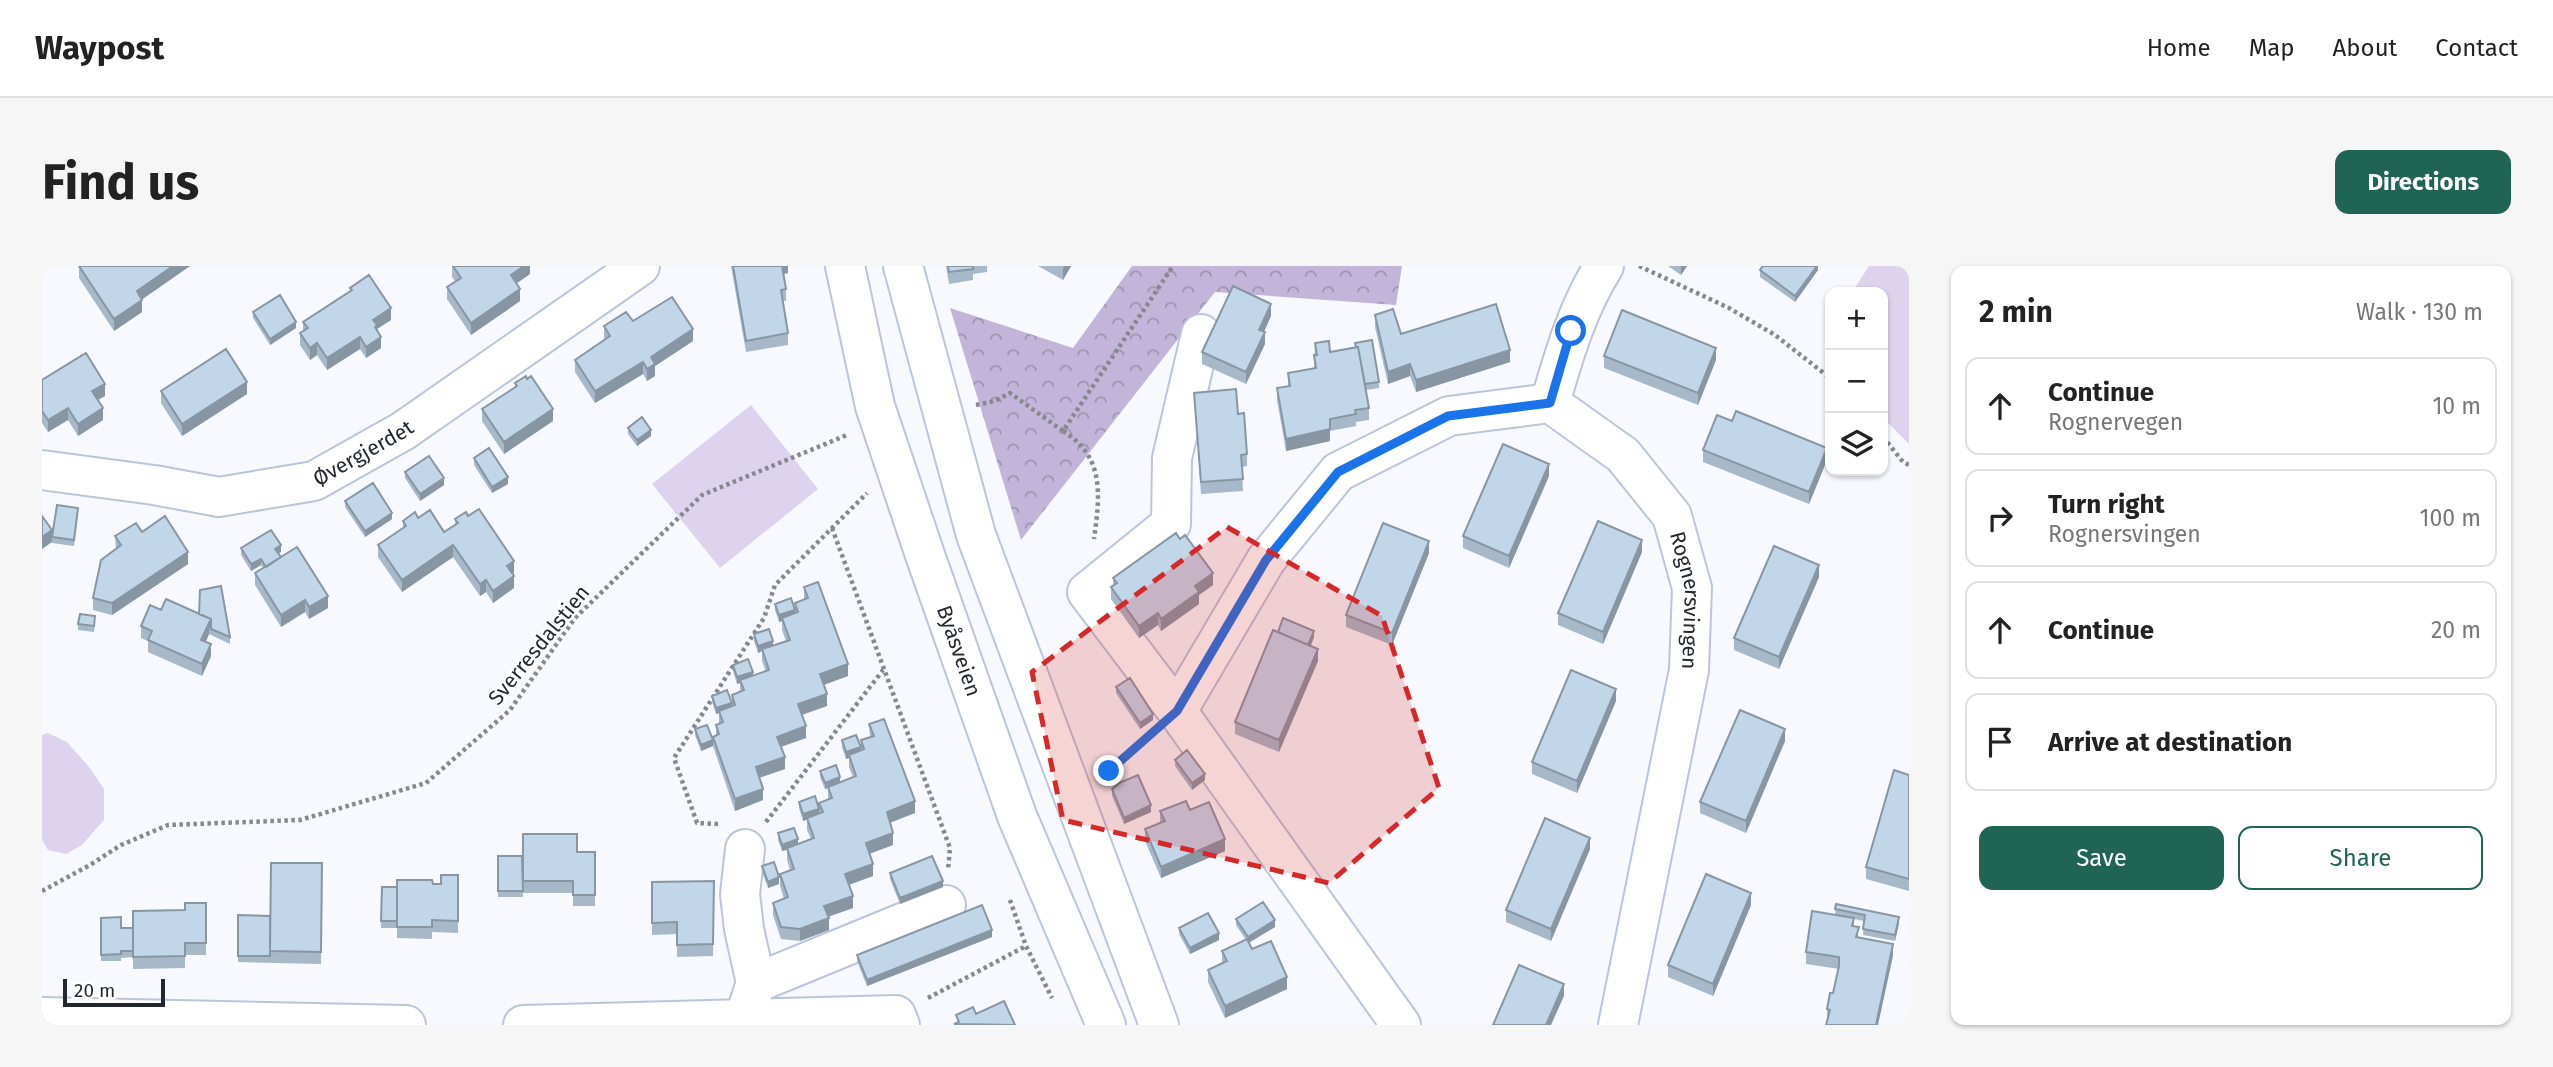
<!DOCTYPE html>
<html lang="en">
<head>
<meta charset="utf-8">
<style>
	:root { --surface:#fff; --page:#f6f6f6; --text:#222; --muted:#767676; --line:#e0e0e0; --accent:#206454 }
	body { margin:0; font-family:"Fira Sans",sans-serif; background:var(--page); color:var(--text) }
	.controls { position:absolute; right:21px; top:21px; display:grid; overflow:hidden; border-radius:14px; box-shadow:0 2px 5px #0004 }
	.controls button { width:63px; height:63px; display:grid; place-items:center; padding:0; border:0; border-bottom:2px solid var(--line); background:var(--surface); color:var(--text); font:35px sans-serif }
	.scale { position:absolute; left:21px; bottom:18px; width:102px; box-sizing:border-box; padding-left:7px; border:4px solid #232730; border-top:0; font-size:19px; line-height:24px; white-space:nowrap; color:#232730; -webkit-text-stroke:5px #fff; paint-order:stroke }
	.stop { position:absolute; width:21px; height:21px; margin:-16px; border:5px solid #1a73e8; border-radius:50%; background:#fff }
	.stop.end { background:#1a73e8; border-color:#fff; box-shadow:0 2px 7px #0008 }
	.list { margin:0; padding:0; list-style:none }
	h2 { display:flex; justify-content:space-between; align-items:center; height:91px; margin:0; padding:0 28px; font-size:30px }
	h2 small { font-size:23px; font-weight:400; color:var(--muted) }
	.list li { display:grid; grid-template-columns:46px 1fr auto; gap:21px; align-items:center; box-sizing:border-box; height:98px; margin:0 14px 14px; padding:0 14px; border:2px solid var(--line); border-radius:14px }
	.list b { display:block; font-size:26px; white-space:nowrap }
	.list p { margin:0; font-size:23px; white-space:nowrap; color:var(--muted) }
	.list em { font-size:23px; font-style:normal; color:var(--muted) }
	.actions { display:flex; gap:14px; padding:21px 28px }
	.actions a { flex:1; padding:16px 0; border:2px solid var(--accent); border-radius:14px; text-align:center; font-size:24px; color:var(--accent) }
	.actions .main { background:var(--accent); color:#fff }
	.icon { flex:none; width:38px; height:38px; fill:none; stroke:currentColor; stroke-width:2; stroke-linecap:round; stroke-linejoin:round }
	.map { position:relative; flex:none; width:1867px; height:759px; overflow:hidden; border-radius:14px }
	header { display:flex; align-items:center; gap:42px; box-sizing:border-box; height:98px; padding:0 35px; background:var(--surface); border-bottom:2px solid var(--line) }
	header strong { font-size:33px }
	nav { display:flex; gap:38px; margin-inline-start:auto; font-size:24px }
	.intro { display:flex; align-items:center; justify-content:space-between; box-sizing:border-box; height:168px; padding:0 42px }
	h1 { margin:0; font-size:49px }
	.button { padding:18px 32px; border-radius:14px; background:var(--accent); color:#fff; font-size:24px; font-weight:700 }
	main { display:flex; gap:42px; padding:0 42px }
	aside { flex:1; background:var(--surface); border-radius:14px; box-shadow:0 2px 5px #0004 }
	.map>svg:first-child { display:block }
	.green { fill:#ddd3ee }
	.forest { fill:url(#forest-crowns) }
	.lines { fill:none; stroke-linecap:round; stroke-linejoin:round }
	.minor-casing { stroke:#bac5dd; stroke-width:42 }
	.major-casing { stroke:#bac5dd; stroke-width:42 }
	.path { stroke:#85888f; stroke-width:4.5; stroke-dasharray:3.5 3.5; stroke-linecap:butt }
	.minor { stroke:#fff; stroke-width:38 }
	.major { stroke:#fff; stroke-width:38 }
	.wall { fill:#a7b8c9 }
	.shaded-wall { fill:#8896a4 }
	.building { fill:#c2d6ea; stroke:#8896a4; stroke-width:2 }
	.route { stroke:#1a73e8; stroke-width:9 }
	.marked { fill:#d62828; fill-opacity:0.2; stroke:#d62828; stroke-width:5; stroke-dasharray:14 9; stroke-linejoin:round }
	.labels { text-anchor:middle; stroke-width:5; stroke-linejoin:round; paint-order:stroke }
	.street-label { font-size:21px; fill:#232730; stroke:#fff }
</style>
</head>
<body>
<header>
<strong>Waypost</strong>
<nav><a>Home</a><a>Map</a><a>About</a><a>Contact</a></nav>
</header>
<div class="intro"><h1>Find us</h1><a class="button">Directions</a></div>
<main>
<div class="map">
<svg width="1867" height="759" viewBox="0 0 1867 759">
	<defs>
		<pattern id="forest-crowns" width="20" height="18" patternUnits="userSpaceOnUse" patternTransform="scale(1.75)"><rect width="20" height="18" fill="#c3b5d9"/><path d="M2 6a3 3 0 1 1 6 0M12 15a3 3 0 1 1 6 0" fill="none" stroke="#9e93b0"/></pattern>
	</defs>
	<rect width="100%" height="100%" fill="#f7f9fe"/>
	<path class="green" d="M1827 0H1867V178L1841 152V26H1810Z
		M709 139 776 223 678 302 610 218Z
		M6 467 25 476 48 502 62 523V554L40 579 24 588 6 584 0 574V469Z"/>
	<path class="forest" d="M1090 0H1360L1354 39 1173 26 979 274 908 42 1031 82Z"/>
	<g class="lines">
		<defs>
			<g id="minor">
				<path d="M1508 137C1522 89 1535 43 1562 0"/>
				<path id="s1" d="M0 204 112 219 177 231 272 215 361 165 598 0"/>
				<path d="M1135 445 1045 326 1129 258 1130 192 1159 68"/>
				<path d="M703 583 698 628 702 663 714 717"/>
				<path d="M0 751 364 759"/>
				<path d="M702 753 714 717 904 639"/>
				<path d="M481 759 854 749 858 759"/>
				<path id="s2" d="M1359 759 1135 445 1224 294 1296 206 1407 150 1508 137 1581 189 1630 250 1650 322 1647 404 1576 759"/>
			</g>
			<g id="major">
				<path id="s3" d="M803 0 833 140 883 289 975 550 1064 759"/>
				<path d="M861 0 934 269 1117 759"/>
			</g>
		</defs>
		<use href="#minor" class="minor-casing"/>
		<use href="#major" class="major-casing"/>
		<path class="path" d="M1597 0 1687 42 1733 69 1788 112
			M934 139 953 135 968 127 1021 165 1131 0
			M1021 165C1063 191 1058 229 1052 273
			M1841 171 1861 196 1867 199
			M790 262 908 582 906 604
			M1061 507 1067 505 1108 469
			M724 556 841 404
			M676 558 655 557 632 492 722 352 733 319 825 227
			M0 625 48 599 79 579 126 559 258 554 384 517 468 444 533 352 660 229 805 169
			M968 634 984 680 1010 732
			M886 732 984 680"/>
		<use href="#minor" class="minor"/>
		<use href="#major" class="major"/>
	</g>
	<path class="wall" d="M37 0H148L100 33V46L72 65 37 12Z
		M410 0H488V8L474 18 478 35 429 69 405 33V21L413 15 410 11Z
		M689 0H746V7L742 8 744 23V35H741L746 67V79L704 86Z
		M904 0H945V6L931 8V14L907 18Z
		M996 0H1029L1021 14Z
		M1626 0H1645L1639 9Z
		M1776 0V4L1753 36 1718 11V4Z
		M308 22 349 54 335 63 339 82 324 92 318 83 285 104 275 89 268 94 258 79V67L261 65V56L308 26Z
		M211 46 254 62 228 79 211 52Z
		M1333 49 1359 68 1468 96 1374 126 1368 110 1346 118 1333 61Z
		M1229 50 1222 66 1223 78 1204 118 1160 98V86Z
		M591 55 651 75 613 100V110L605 115 601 108 553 137 533 106V94L563 74 562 72V60Z
		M1273 77 1288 86 1313 81V77L1337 116V122L1324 124 1327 142V154L1314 156V160L1288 165V175L1244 185 1235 134V122L1246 120V107L1272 102Z
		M1562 90 1674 94 1656 139 1562 102Z
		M0 114 63 130 56 134 61 154 36 170 26 154 6 166 0 157Z
		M473 117 511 155 462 188 440 155V143L473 121Z
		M119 125 205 128 140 170 119 137Z
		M1152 127 1196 148 1205 188V200L1200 201 1201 225 1159 228Z
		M586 162 609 170 595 180 586 168Z
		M1661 184 1785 194 1767 238 1661 196Z
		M432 192 466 218 450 227 432 199Z
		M363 206 402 219 378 235 363 212Z
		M1507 210 1467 302 1421 282V270Z
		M303 235 350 253 323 271 303 241Z
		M36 248 32 280 10 277V271Z
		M376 252 402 266 413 259V253L472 307 470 308 472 322 451 337 444 326 438 330 411 291 360 326 336 291V279L361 262V255Z
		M100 266 146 298 70 349 51 344V332L74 283 73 270Z
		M199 282 239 286 236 287 239 291 286 342 267 353 263 346 239 361 213 319V307L221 302 219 299 209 305 199 289Z
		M1600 286 1561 378 1516 359V347Z
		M1387 287 1350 379 1304 361V349Z
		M1777 311 1737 403 1692 384V372Z
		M1071 312 1171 319 1157 329V338L1119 365 1116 359 1097 372 1069 333V321L1071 320Z
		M762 321 806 410 782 419 785 440 760 449 764 472 739 481 743 503 718 511 721 534 693 545 671 480 659 485 653 469V463L671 473 674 470V459L677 458V447L674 448 670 436V430L690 437V429L698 426V417L695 418 691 405V399L711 410 724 406 720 395V385L716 387 712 375V368L731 379 744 375 740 364V355L737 356 733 344V338L753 344V347V337L762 334Z
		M124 333 188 371V378L167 368 164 376 169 390 160 410 106 386V375L99 372V360L119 344Z
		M53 356 52 366 36 364V358Z
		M1236 366 1272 371 1269 380 1276 395 1237 486 1193 468V456Z
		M1074 421 1111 454 1098 463 1074 427Z
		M1574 435 1535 527 1490 508V496Z
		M827 458 873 547 848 556 851 579 827 588 831 610 807 619 811 642 786 651 787 664 758 675 739 673 731 649V637L742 633 738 620V608L748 604 745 594V584L740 585 736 574V567L756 578 769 573 765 564V553L761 555 757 542V536L777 543V547V537L786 534V522L783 523 778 511V505L798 516 811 511 807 501V492L804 493 800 481V474L819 484V474L828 471Z
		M1743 475 1704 567 1658 547V536Z
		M1133 494 1163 514 1150 524 1133 500Z
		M1867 509V625L1824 613V601Z
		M1070 523 1109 546 1082 558 1070 530Z
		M1148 544 1183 585 1119 612 1103 575V563L1118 557V545Z
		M481 568 535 586H553V640H531V627H481V631H456V590H480Z
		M1548 583 1509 675 1464 656V644Z
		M280 597 279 698 196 696V649L228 650Z
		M720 600 737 618 726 622 720 606Z
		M848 607 901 621 858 638 848 613Z
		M416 609V667L390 666V673L355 672V662H339L340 621H355L399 618Z
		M672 615 671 690 635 691V668L610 669V616Z
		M164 637V689H143V702L91 703V680V691L79 692V695H59V652L79 662H91Z
		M1794 638 1857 657 1853 675 1821 669 1822 655 1812 653V660L1817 671 1851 690 1785 755V743L1791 727 1797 703 1764 698V686L1793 649Z
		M1709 639 1671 730 1626 711V699Z
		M1194 653 1233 661 1207 677 1210 683 1245 723 1183 752 1166 716V704L1180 697V685L1204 674 1194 659Z
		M1137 662 1177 674 1148 688 1137 668Z
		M950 671 825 720 815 695V689Z"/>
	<path class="shaded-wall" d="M131 0H148L95 37V25Z
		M482 0H488V8L469 21V9Z
		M740 0H746V7L740 8Z
		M1023 0H1029L1021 14V2Z
		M1639 0H1645L1639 9Z
		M1775 0H1776V4L1753 36V30Z
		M478 23V35L429 69V57Z
		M100 34V46L72 65V53Z
		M1229 38V50L1217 76V64Z
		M349 42V54L335 63V71L331 54Z
		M254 56V62L228 79V73Z
		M651 63V75L613 100V110L605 115V103L609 91Z
		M1223 66V78L1204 118V106Z
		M318 71V83L285 104V92Z
		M339 71V82L324 92V81Z
		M275 77V89L268 94V82Z
		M1674 82V94L1656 139V127Z
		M1468 84V96L1374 126V114Z
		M601 96V108L553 137V125Z
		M1368 98V110L1346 118V106Z
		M205 116V128L140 170V158Z
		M63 118V130L50 137V125Z
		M26 142V154L6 166V154Z
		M61 142V154L36 170V158Z
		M511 143V155L462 188V176Z
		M1288 163V175L1244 185V173Z
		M609 164V170L595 180V174Z
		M1785 182V194L1767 238V226Z
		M1507 198V210L1467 302V290Z
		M466 211V218L450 227V221Z
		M402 212V219L378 235V228Z
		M350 247V253L323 271V265Z
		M10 264V276L0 283V271Z
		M1600 274V286L1561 378V366Z
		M1387 275V287L1350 379V367Z
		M239 279V286L233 289V283Z
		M411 279V291L360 326V314Z
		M146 286V298L70 349V337Z
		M219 293V299L209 305V298Z
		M472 295V307L465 312V300Z
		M1777 299V311L1737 403V391Z
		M1171 307V319L1157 329V338L1119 365V353L1153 320Z
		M472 310V322L451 337V325Z
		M444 314V326L438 330V318Z
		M286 330V342L267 353V341Z
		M263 334V346L239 361V349Z
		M753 344V350L740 352V355L737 356V349Z
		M1116 347V359L1097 372V360Z
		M169 353V363L167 362V368L159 386V374Z
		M1272 365V371L1264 390V383Z
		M731 375V381L720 383V385L716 387V380Z
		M169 378V390L160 410V398Z
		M1276 383V395L1237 486V474Z
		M806 398V410L778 420V408Z
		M711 406V412L698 414V417L695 418V411Z
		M1574 423V435L1535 527V515Z
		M785 428V440L756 450V438Z
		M690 437V443L677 445V447L674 448V442Z
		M1111 448V454L1098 463V457Z
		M764 460V472L735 482V471Z
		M1743 463V475L1704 567V555Z
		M671 474V480L659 485V479Z
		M819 481V487L807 489V492L804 493V486Z
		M743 491V503L714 513V501Z
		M1163 508V514L1150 524V517Z
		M798 511V517L783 523V517Z
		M721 523V534L693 545V533Z
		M873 535V547L845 558V546Z
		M1109 539V546L1082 558V552Z
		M777 543V549L761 555V548Z
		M851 567V579L824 589V577Z
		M1548 572V583L1509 675V663Z
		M756 573V580L740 585V579Z
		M1183 573V585L1119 612V601Z
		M831 598V610L803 620V608Z
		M737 611V618L726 622V616Z
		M901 615V621L858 638V632Z
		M1709 627V639L1671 730V718Z
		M811 630V642L782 652V640Z
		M1857 651V657L1853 675V669Z
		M787 652V664L758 675V663Z
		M1233 654V661L1206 677V671Z
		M950 664V671L825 720V714Z
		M1177 667V674L1148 688V682Z
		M1851 678V690L1836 759H1834Z
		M1245 711V723L1183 752V740Z
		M1522 718V730L1509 759H1504Z"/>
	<path class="building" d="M37 0H131L95 25 100 34 72 53Z
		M411 0H482L469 9 478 23 429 57 405 21 419 12Z
		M691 0H740L744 23 739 24 746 67 704 75Z
		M906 0H931V3L907 6Z
		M1721 0H1775L1753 30 1718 4Z
		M327 9 349 42 331 54 335 59 333 61 339 71 324 81 318 71 285 92 275 77 268 82 258 67 266 62 261 56 310 24 308 22Z
		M1191 20 1229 38 1217 64 1223 66 1204 106 1160 86Z
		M238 29 254 56 228 73 211 46Z
		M630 31 651 63 609 91 613 98 605 103 601 96 553 125 533 94 568 70 562 60 584 46 591 55Z
		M1454 38 1468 84 1374 114 1368 98 1346 106 1333 49 1351 43 1359 68Z
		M1580 44 1674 82 1656 127 1562 90Z
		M1330 74 1337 116 1323 118 1316 81H1314L1313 77Z
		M1287 75 1288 86 1316 81 1327 142 1313 144 1314 148 1288 153V163L1244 173 1235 122 1248 120 1246 107 1274 102 1272 89H1275L1273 77Z
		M184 83 205 116 140 158 119 125Z
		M44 87 63 118 50 125 61 142 36 158 26 142 6 154 0 145V114Z
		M484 110 485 113 489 110 511 143 462 176 440 143 475 120 473 117Z
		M1194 123 1196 148 1202 147 1205 188 1199 189 1201 213 1159 216 1152 127Z
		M1694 145 1785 182 1767 226 1661 184 1675 149 1690 155Z
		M600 151 609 164 595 174 586 162Z
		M1461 178 1507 198 1467 290 1421 270Z
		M447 182 466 211 450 221 432 192Z
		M387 190 402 212 378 228 363 206Z
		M331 217 350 247 323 265 303 235Z
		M15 239 36 242 32 274 10 271Z
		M437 243 472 295 465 300 472 310 451 325 444 314 438 318 411 279 360 314 336 279 364 260 361 255 373 246 376 252 388 244 402 266 416 257 413 253 424 246 426 250Z
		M0 250 10 264 0 271Z
		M123 250 146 286 70 337 51 332 59 294 79 279 73 270 94 257 100 266Z
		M1556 255 1600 274 1561 366 1516 347Z
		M1341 257 1387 275 1350 367 1304 349Z
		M229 264 239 279 233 283 239 291 224 301 219 293 209 298 199 282Z
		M1134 267 1138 273 1143 269 1171 307 1153 320 1157 326 1119 353 1116 347 1097 360 1069 321 1075 317 1071 312Z
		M1732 280 1777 299 1737 391 1692 372Z
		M255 281 286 330 267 341 263 334 239 349 213 307Z
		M776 316 806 398 778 408 785 428 756 438 764 460 735 471 743 491 714 501 721 523 693 533 671 471 677 468 674 459 681 456 677 445 693 439 690 429 702 424 698 414 727 404 720 383 748 374 740 352 756 346 753 337 766 332 762 321Z
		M179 320 188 371 169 363V353L157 348 158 324Z
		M749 332 753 344 737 349 733 338Z
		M124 333 169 353 159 374 169 378 160 398 106 374 110 365 99 360 108 339 119 344Z
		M38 348 53 350 52 360 36 358Z
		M1241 352 1272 365 1266 379 1236 366Z
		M727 363 731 375 716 380 712 368Z
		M1231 364 1276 383 1237 474 1193 456Z
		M706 393 711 406 695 411 691 399Z
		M1529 404 1574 423 1535 515 1490 496Z
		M1088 412 1111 448 1098 457 1074 421Z
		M685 424 690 437 674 442 670 430Z
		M1698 444 1743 463 1704 555 1658 536Z
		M842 453 873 535 845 546 851 567 824 577 831 598 803 608 811 630 782 640 787 652 758 663 739 661 731 637 746 631 738 608 752 603 745 582 772 572 765 552 781 546 777 537 790 532 786 521 814 510 807 489 822 483 819 474 832 470 827 458Z
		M665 459 671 474 659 479 653 463Z
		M814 469 819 481 804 486 800 474Z
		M1145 484 1163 508 1150 517 1133 494Z
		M794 499 798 511 783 517 778 505Z
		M1852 504 1867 509V613L1824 601Z
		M1096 509 1109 539 1082 552 1070 523 1077 517Z
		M773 530 777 543 761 548 757 536Z
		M1144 535 1148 544 1167 536 1183 573 1119 601 1103 563 1123 555 1118 545Z
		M1503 552 1548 572 1509 663 1464 644Z
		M752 562 756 573 740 579 736 567Z
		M481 568H535V586H553V629H531V615H481Z
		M456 590H480L481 625H456Z
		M890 590 901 615 858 632 848 607Z
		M732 596 737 611 726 616 720 600Z
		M229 597H280L279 686 228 685Z
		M1664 608 1709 627 1671 718 1626 699Z
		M399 609H416V655L390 654V661H355V614H390L391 618H399Z
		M672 615 671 678 635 679V656L610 657V616Z
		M340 621H355V655H339Z
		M1221 636 1233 654 1206 671 1194 653Z
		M143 637H164V677H143V690L91 691V645L143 644Z
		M1794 638 1857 651 1853 669 1821 663 1823 649 1793 643Z
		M940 639 950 664 825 714 815 689Z
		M1770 645 1812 652 1810 660 1817 661 1814 671 1851 678 1834 759H1784L1788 744 1785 743 1788 727H1791L1797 700V691L1764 686Z
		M1166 647 1177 667 1148 682 1137 662Z
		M196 649 228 650V690H196Z
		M79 651V662H91V685H79V688L59 689V652Z
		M1205 673 1210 683 1229 675 1245 711 1183 740 1166 704 1185 695 1180 685Z
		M1477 699 1522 718 1504 759H1451Z
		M962 735 973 759 912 758 917 756 914 749 931 741 934 748Z"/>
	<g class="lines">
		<path class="route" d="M1067 505 1135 445 1224 294 1296 206 1406 150 1508 137 1529 65"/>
	</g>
	<path class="marked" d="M1185 261 1340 350 1397 522 1287 617 1021 554 990 406Z"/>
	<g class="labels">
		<g class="street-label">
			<text dy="7" stroke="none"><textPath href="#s1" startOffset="332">Øvergjerdet</textPath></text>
			<text dy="7" stroke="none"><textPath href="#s2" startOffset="1155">Rognersvingen</textPath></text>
			<text transform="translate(497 379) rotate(-51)" y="7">Sverresdalstien</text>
			<text dy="7" stroke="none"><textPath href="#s3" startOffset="402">Byåsveien</textPath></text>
		</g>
	</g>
</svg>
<div class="controls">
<button>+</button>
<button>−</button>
<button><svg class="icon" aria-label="layers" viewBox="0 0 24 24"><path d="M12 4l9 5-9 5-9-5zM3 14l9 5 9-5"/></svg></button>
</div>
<div class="scale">20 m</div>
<div class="stop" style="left:1529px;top:65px"></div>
<div class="stop end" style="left:1067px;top:505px"></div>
</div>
<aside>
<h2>2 min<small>Walk · 130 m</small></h2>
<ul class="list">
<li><svg class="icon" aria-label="ahead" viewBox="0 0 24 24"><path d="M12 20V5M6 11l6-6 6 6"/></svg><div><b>Continue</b><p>Rognervegen</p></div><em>10 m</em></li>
<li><svg class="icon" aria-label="right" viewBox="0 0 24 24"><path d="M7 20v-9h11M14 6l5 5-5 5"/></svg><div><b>Turn right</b><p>Rognersvingen</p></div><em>100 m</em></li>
<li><svg class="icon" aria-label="ahead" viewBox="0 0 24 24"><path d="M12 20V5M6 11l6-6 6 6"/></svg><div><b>Continue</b></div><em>20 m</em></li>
<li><svg class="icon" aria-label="arrive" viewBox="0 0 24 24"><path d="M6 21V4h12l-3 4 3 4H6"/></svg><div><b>Arrive at destination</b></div></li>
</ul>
<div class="actions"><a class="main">Save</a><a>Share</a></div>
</aside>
</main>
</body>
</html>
